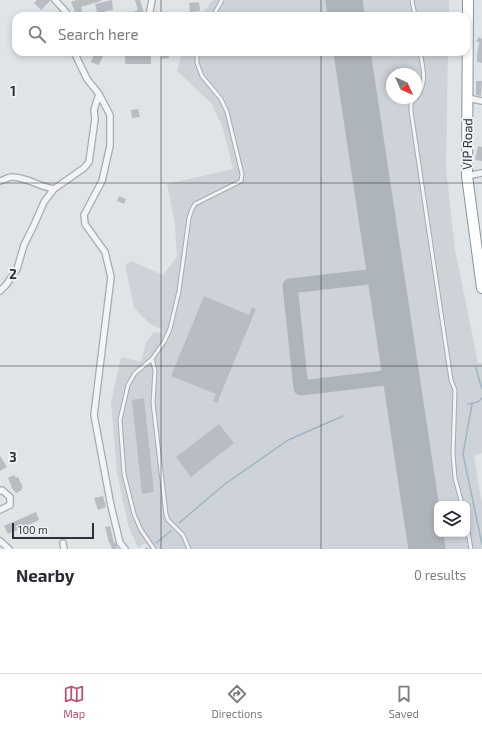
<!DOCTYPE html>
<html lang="en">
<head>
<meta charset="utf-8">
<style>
	:root { --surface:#fff; --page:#f7f7f7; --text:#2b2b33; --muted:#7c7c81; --line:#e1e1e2; --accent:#be5370 }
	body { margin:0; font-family:"Exo 2",sans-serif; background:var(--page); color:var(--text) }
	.controls { position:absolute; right:12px; bottom:12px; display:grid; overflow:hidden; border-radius:8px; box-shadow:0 2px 6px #0003 }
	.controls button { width:36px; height:36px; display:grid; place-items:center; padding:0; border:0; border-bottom:1px solid var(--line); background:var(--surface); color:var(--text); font:20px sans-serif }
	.compass { position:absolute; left:386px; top:68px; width:36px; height:36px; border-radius:50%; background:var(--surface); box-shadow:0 2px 6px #0003; rotate:135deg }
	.scale { position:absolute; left:12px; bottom:10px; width:82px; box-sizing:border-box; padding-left:4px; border:2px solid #2a333d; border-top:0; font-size:11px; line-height:14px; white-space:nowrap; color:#2a333d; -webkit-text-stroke:3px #eff2f5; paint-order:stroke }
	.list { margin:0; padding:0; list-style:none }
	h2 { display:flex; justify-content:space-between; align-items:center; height:52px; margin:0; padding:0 16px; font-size:17px }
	h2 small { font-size:13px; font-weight:400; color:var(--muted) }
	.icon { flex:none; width:22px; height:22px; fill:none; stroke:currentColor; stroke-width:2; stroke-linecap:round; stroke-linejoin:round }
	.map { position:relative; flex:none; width:482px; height:549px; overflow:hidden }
	.search { position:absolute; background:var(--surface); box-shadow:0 2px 6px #0003; left:12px; right:12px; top:12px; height:44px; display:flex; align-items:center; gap:10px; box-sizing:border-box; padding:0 14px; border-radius:12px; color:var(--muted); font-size:15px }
	.sheet { height:124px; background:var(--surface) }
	nav { display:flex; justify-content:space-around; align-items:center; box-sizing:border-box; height:56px; border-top:1px solid var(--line); background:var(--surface); font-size:11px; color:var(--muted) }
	nav a { display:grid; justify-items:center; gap:2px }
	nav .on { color:var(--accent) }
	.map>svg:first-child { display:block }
	.built { fill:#ced3d9; fill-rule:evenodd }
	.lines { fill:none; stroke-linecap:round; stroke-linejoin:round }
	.stream { stroke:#9fb5c3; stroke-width:1.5 }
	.taxiway { stroke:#aeb4bb; stroke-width:15 }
	.runway { stroke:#aeb4bb; stroke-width:37 }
	.building { fill:#b8bdc3 }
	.service-casing { stroke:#a6abb1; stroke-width:5 }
	.minor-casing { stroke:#a6abb1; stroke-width:8 }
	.trunk-casing { stroke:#89939c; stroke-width:12 }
	.service { stroke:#f2f4f6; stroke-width:3 }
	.minor { stroke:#f2f4f6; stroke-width:5.5 }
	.trunk { stroke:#fff; stroke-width:10 }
	.grid { fill:none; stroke:#2a333d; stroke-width:1; stroke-opacity:0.55 }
	.labels { text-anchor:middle; stroke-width:4; stroke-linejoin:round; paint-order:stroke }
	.street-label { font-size:13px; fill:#2a333d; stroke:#eff2f5 }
	.grid-label { font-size:13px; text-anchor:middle; font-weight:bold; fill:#2a333d; stroke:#eff2f5; stroke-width:4; stroke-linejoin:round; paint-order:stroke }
</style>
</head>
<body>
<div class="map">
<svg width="482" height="549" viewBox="0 0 482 549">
	<rect width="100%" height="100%" fill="#e0e4e7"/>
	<path class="built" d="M213 0H449V16H200Z
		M182 52H448L446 168 455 249 478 363H482V453L474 456 482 504V549H150L145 543 138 548 129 528 117 473 111 402 121 357 141 362 146 342 154 332 161 333 162 329 150 324 134 308 125 265 131 261 163 275 177 257 175 224 167 184 233 169 223 128 212 104 177 71ZM392 74H416V98H392ZM437 504H467V534H437Z"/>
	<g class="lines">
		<path class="stream" d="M476 368 482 389
			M468 404 478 402 482 398
			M472 404 463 454 482 544
			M179 523 225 484 288 440 343 416
			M156 543 171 531
			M146 549 147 548"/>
		<path class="taxiway" d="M385 275 290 286 301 388 401 376"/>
		<path class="runway" d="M344 0 346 16
			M352 52 427 549"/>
	</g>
	<path class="building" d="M37 0H51L41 10 34 3Z
		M76 0H100L101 1 81 7 83 16H75L74 12H75L71 2Z
		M112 0 113 10 105 11 106 16H98L95 4Z
		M135 0H140L145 16H135L134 11 138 10Z
		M199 2 200 11 190 12 189 3Z
		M479 37 482 39V63L477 62V54L479 43H480L476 41Z
		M95 52 103 56 99 65 91 62Z
		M125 52H142V54H151V64H125Z
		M162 52H168L169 58 162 59Z
		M476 81H482L481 96 476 95Z
		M138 109 140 117 132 118 131 110Z
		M478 146 482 147V161L475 160Z
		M119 196 126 199 124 204 117 201Z
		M204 296 249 315 252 307 256 309 217 403 213 401 216 394 171 376Z
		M144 398 154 492 142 494 132 400Z
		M219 424 234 443 191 477 176 457Z
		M0 456 7 467 0 471Z
		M14 475 16 478 18 477 23 487 21 488 22 490 16 493 11 487H12L8 478Z
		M103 496 106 507 98 510 94 498Z
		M36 512 39 520 8 534 4 526Z
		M110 526 114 543 115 542 118 548 116 549H112L110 543H109L105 527Z"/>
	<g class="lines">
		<defs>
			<path id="service" d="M412 0 415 16
				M213 16 222 0
				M416 98 411 103V111L451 380 455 390 453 454 455 478 462 504
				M416 98C428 83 423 69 420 52
				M152 359 155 370 153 403 166 514 168 520 183 535 189 549
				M467 526 471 549
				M154 549 141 530 134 514 124 474 120 420 128 385 135 373 152 359 164 342 170 329 179 291 189 218 192 209 195 204 241 181 242 174 227 112 221 99 202 76 197 63V52"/>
			<path id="minor" d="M55 0 66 12 67 16
				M149 16 152 0
				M74 52 87 79 99 94 110 115V146L102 181 84 215 85 224 105 252 111 277 94 415 111 506 120 543 125 549
				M468 98 482 101
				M467 176 482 173
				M0 181C4 180 8 177 12 177 27 177 39 187 54 189
				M0 291 6 285 17 269 24 245 34 225 44 202 54 189 84 168 89 162 95 119 94 110 99 94
				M0 491 2 490 10 497V505L0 510
				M0 541 9 549
				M63 543 64 549"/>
			<path id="trunk" d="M468 0 467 176 482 288"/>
		</defs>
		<use href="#service" class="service-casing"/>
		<use href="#minor" class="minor-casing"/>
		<use href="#trunk" class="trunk-casing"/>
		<use href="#service" class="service"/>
		<use href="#minor" class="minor"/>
		<use href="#trunk" class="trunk"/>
	</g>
	<path class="grid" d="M161 0V16M321 0V16M161 52V549M321 52V549M0 183H482M0 366H482"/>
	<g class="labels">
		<g class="street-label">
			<text transform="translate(467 144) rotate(-89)" y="5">VIP Road</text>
		</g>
	</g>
	<g class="grid-label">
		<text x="13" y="96">1</text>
		<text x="13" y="279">2</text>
		<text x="13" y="462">3</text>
	</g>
</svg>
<div class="controls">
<button><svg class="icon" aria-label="layers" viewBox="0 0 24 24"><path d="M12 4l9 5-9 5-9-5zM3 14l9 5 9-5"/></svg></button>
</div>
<svg class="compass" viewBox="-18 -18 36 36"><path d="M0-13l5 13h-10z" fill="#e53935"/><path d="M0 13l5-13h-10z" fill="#7c7c81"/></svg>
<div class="scale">100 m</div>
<div class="search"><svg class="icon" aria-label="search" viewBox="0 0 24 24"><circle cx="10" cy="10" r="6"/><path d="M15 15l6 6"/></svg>Search here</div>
</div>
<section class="sheet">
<h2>Nearby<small>0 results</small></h2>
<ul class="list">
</ul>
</section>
<nav>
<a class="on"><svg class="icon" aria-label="map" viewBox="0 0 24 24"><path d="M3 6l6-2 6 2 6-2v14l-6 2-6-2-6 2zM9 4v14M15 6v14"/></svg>Map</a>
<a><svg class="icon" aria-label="directions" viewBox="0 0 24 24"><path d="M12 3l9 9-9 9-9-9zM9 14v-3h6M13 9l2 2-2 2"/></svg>Directions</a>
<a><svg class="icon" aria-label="saved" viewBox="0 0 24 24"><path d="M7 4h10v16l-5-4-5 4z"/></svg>Saved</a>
</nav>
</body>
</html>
